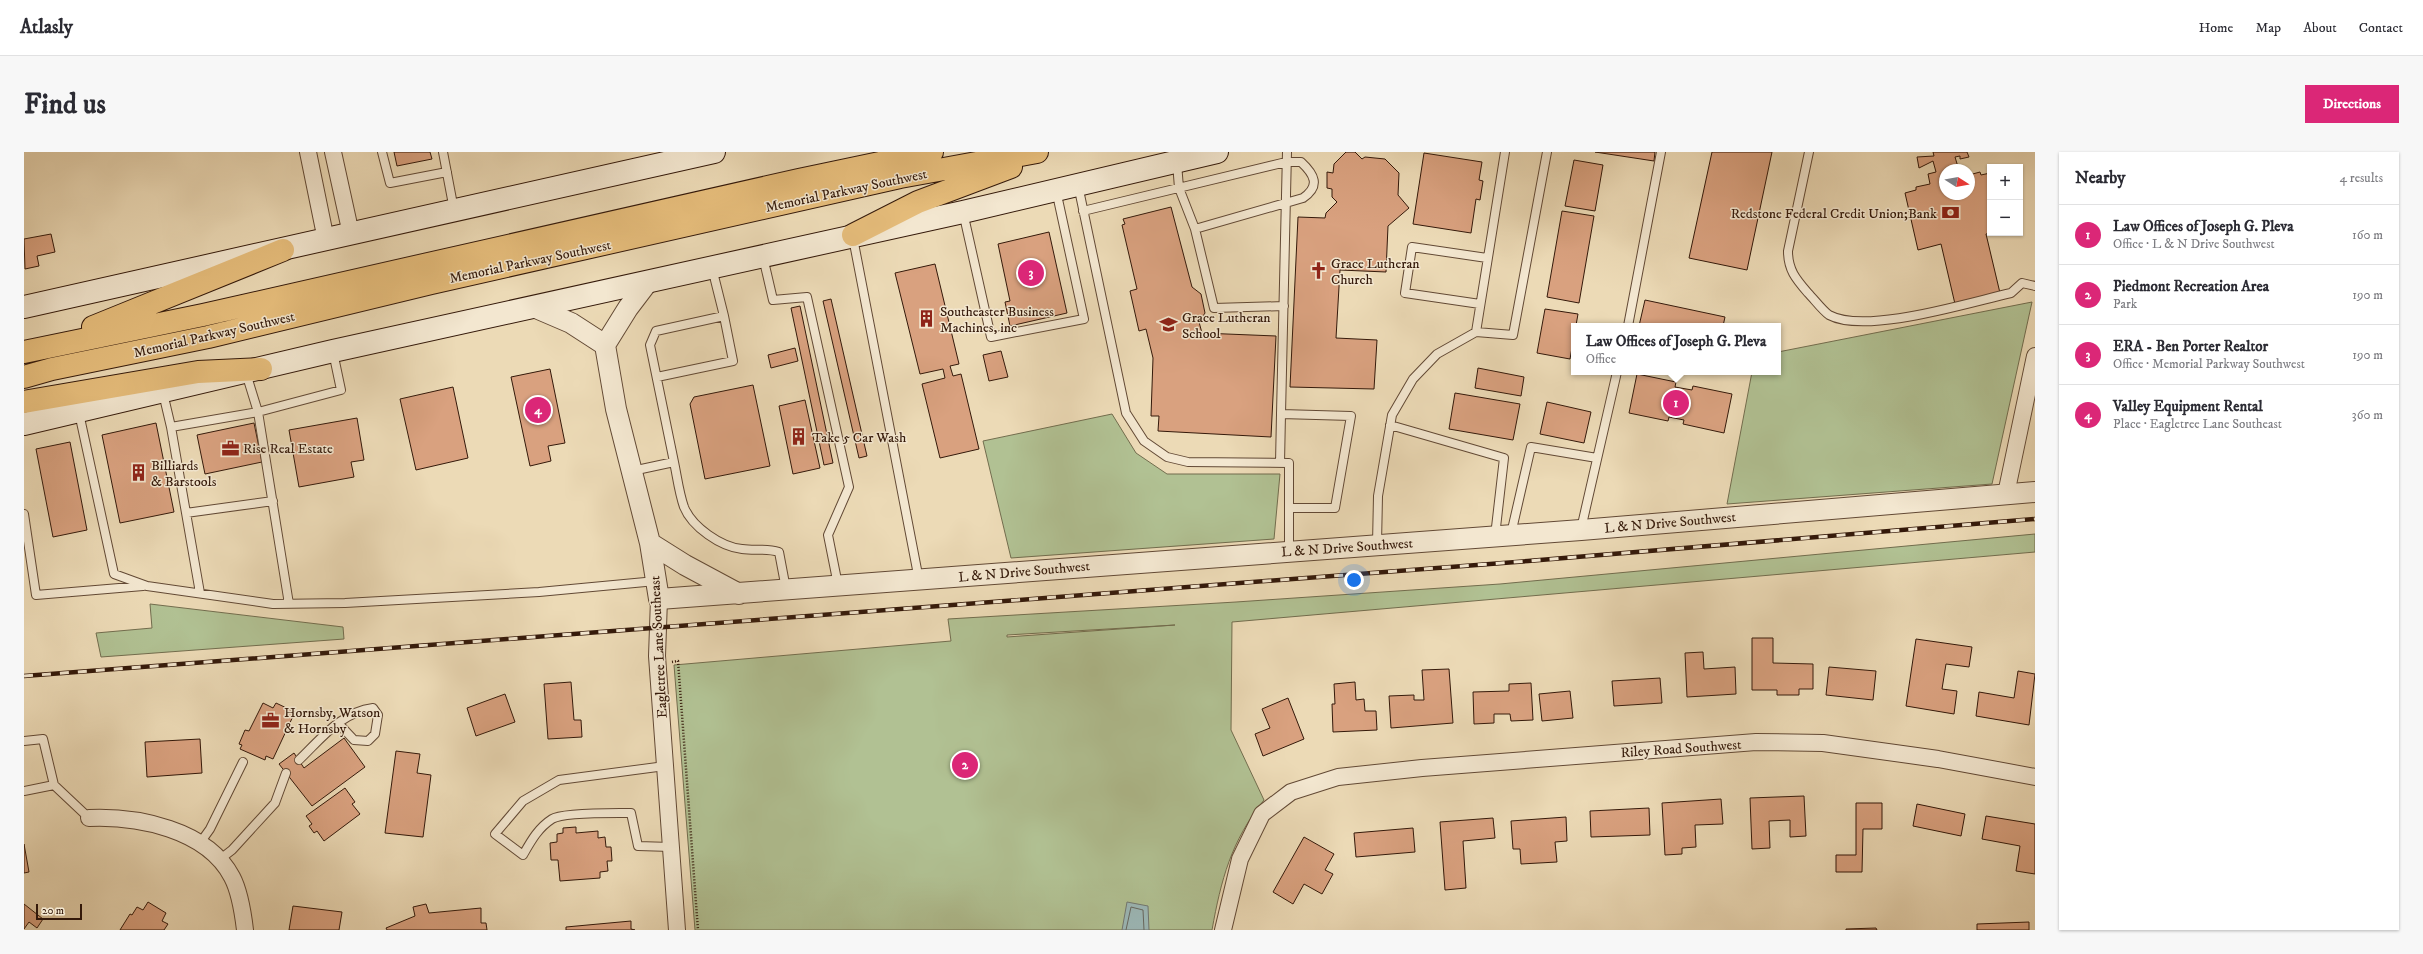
<!DOCTYPE html>
<html lang="en">
<head>
<meta charset="utf-8">
<style>
	:root { --surface:#fff; --page:#f7f7f7; --text:#2b2b33; --muted:#7c7c81; --line:#e1e1e2; --accent:#db2777 }
	body { margin:0; font-family:"IM FELL DW Pica",serif; background:var(--page); color:var(--text) }
	.controls { position:absolute; right:12px; top:12px; display:grid; overflow:hidden; border-radius:0px; box-shadow:0 1px 3px #0004 }
	.controls button { width:36px; height:36px; display:grid; place-items:center; padding:0; border:0; border-bottom:1px solid var(--line); background:var(--surface); color:var(--text); font:20px sans-serif }
	.compass { position:absolute; left:1915px; top:12px; width:36px; height:36px; border-radius:50%; background:var(--surface); box-shadow:0 1px 3px #0004; rotate:101deg }
	.scale { position:absolute; left:12px; bottom:10px; width:46px; box-sizing:border-box; padding-left:4px; border:2px solid #34190a; border-top:0; font-size:11px; line-height:14px; white-space:nowrap; color:#34190a; -webkit-text-stroke:3px #f3e7d0; paint-order:stroke }
	.you { position:absolute; left:1330px; top:428px; width:14px; height:14px; margin:-10px; border:3px solid #fff; border-radius:50%; background:#1a73e8; box-shadow:0 0 0 6px #1a73e833 }
	.badge { display:grid; place-items:center; width:26px; height:26px; border-radius:50%; background:var(--accent); color:#fff; font-size:13px; font-weight:700 }
	.pin { position:absolute; translate:-50% -50%; border:2px solid #fff; box-shadow:0 1px 4px #0006 }
	.popup { position:absolute; left:1547px; top:171px; width:210px; height:52px; box-sizing:border-box; display:grid; place-content:center; border-radius:0px; background:var(--surface); filter:drop-shadow(0 1px 3px #0005); font-size:13px; white-space:nowrap; color:var(--muted) }
	.popup b { font-size:15px; color:var(--text) }
	.popup::after { content:''; position:absolute; left:50%; top:100%; margin-left:-8px; border:8px solid transparent; border-top-color:var(--surface) }
	.list { margin:0; padding:0; list-style:none }
	h2 { display:flex; justify-content:space-between; align-items:center; height:52px; margin:0; padding:0 16px; font-size:17px }
	h2 small { font-size:13px; font-weight:400; color:var(--muted) }
	.list li { display:grid; grid-template-columns:26px 1fr auto; gap:12px; align-items:center; box-sizing:border-box; height:60px; padding:0 16px; border-top:1px solid var(--line) }
	.list b { display:block; font-size:15px; white-space:nowrap }
	.list p { margin:0; font-size:13px; white-space:nowrap; color:var(--muted) }
	.list em { font-size:13px; font-style:normal; color:var(--muted) }
	.map { position:relative; flex:none; width:2011px; height:778px; overflow:hidden; border-radius:0px }
	header { display:flex; align-items:center; gap:24px; box-sizing:border-box; height:56px; padding:0 20px; background:var(--surface); border-bottom:1px solid var(--line) }
	header strong { font-size:19px }
	nav { display:flex; gap:22px; margin-inline-start:auto; font-size:14px }
	.intro { display:flex; align-items:center; justify-content:space-between; box-sizing:border-box; height:96px; padding:0 24px }
	h1 { margin:0; font-size:28px }
	.button { padding:10px 18px; border-radius:0px; background:var(--accent); color:#fff; font-size:14px; font-weight:700 }
	main { display:flex; gap:24px; padding:0 24px }
	aside { flex:1; background:var(--surface); border-radius:0px; box-shadow:0 1px 3px #0004 }
	.map>svg:first-child { display:block }
	.green { fill:#b1c193; stroke:#726d4e; fill-rule:evenodd }
	.water { fill:#9cb8b7; stroke:#727872 }
	.lines { fill:none; stroke-linecap:round; stroke-linejoin:round }
	.shore { stroke:#686860; stroke-width:1 }
	.building { fill:#d9a17f; stroke:#34190a }
	.service-casing { stroke:#624935; stroke-width:10 }
	.minor-casing { stroke:#624935; stroke-width:18 }
	.tertiary-casing { stroke:#624935; stroke-width:22 }
	.secondary-casing { stroke:#34190a; stroke-width:24 }
	.motorway-casing { stroke:#34190a; stroke-width:24 }
	.path { stroke:#34190a; stroke-width:2.5; stroke-dasharray:1 2; stroke-linecap:butt }
	.service { stroke:#f3e7d0; stroke-width:8 }
	.minor { stroke:#f3e7d0; stroke-width:16 }
	.tertiary { stroke:#f3e7d0; stroke-width:20 }
	.secondary { stroke:#f3e7d0; stroke-width:22 }
	.motorway { stroke:#e6bd7b; stroke-width:22 }
	.rail-casing { stroke:#34190a; stroke-width:4.5 }
	.rail { stroke:#f3e7d0; stroke-width:3; stroke-dasharray:9; stroke-linecap:butt }
	.labels { text-anchor:middle; stroke-width:3; stroke-linejoin:round; paint-order:stroke }
	.street-label { font-size:14px; fill:#34190a; stroke:#f3e7d0 }
	.poi-label { font-size:14px; fill:#34190a; stroke:#f3e7d0; text-anchor:start }
</style>
</head>
<body>
<header>
<strong>Atlasly</strong>
<nav><a>Home</a><a>Map</a><a>About</a><a>Contact</a></nav>
</header>
<div class="intro"><h1>Find us</h1><a class="button">Directions</a></div>
<main>
<div class="map">
<svg width="2011" height="778" viewBox="0 0 2011 778">
	<rect width="100%" height="100%" fill="#ecdab6"/>
	<filter id="stains"><feTurbulence type="fractalNoise" baseFrequency=".005" numOctaves="4"/><feColorMatrix values="0 0 0 0 .2 0 0 0 0 .09 0 0 0 0 .02 0 0 0 .5 -.17"/></filter>
	<radialGradient id="worn" r=".72"><stop offset=".6" stop-color="#630" stop-opacity="0"/><stop offset="1" stop-color="#630" stop-opacity=".3"/></radialGradient>
	<path class="green" d="M2008 150 1968 332 1703 352 1728 220H1754V200Z
		M1088 262 1112 301 1143 322H1256L1250 387 987 406 959 289Z
		M2011 382V400L1208 470 1207 578 1240 648C1207 689 1197 728 1188 778H671L650 513 927 489 924 467 1212 450 1476 432ZM1151 473 983 485V483Z
		M126 452 319 475 320 487 77 505 72 481 128 476Z"/>
	<path class="water" d="M1103 750 1124 754 1125 778H1098Z"/>
	<g class="lines">
		<path class="shore" d="M1102 778 1107 755 1119 758 1120 778"/>
	</g>
	<path class="building" d="M370 0H406L408 7 373 14Z
		M1322 0H1331L1338 7 1341 5 1361 7 1375 21 1374 43 1385 56 1364 74 1362 120 1316 118 1312 186 1353 188 1350 237 1266 235 1274 65 1301 66 1302 61 1313 50 1308 45V37L1303 36V20L1309 21 1310 12Z
		M1571 0H1631L1630 9Z
		M1688 0H1748L1723 118 1665 106Z
		M1909 0H1943L1945 5 1936 7V4L1931 5 1934 15 1940 14 1941 18H1921V42H1945V23L1956 20 1957 23 1966 21V81L1962 82 1976 141 1931 152 1917 92 1894 98 1881 41 1892 38V35L1906 32 1904 22 1912 20 1909 9 1895 16 1893 5 1910 4Z
		M1400 1 1458 10 1455 28 1459 29 1456 48 1452 47 1447 81 1389 72Z
		M1550 8 1579 13 1571 59 1541 54Z
		M1147 55 1168 135 1177 142 1181 161 1175 170 1178 181 1252 184 1247 285 1134 279 1135 264H1127L1129 206 1122 177 1115 179 1106 139 1113 137 1098 73 1101 72 1099 67Z
		M1538 59 1570 64 1555 151 1523 145Z
		M1025 80 1043 161 986 174 981 150 986 149 974 92Z
		M27 82 31 100 13 104 15 114 1 117 0 87Z
		M911 112 935 212 926 214 929 224 937 222 955 297 916 306 898 232 921 226 919 217 896 222 871 121Z
		M807 147 843 304 835 306 799 149Z
		M1621 148 1701 165 1699 174H1615Z
		M776 154 809 311 800 313 767 156Z
		M1521 157 1554 162 1546 207 1513 201Z
		M771 196 774 209 747 216 744 203Z
		M977 199 984 225 965 229 959 203Z
		M1454 216 1500 225 1497 244 1451 236Z
		M526 217 541 291 524 294 527 309 506 314 487 225Z
		M1613 222 1652 230 1651 235 1668 238 1669 234 1708 242 1700 281 1659 272 1660 268 1645 265 1644 269 1605 261Z
		M729 233 746 314 681 327 666 252 670 245Z
		M429 235 444 306 392 318 376 247Z
		M1431 241 1496 252 1489 288 1425 277Z
		M781 248 796 316 769 322 755 254Z
		M1523 250 1567 260 1560 291 1516 282Z
		M333 266 340 308 327 310 330 325 275 335 265 278Z
		M132 271 150 360 96 371 78 283Z
		M230 271 238 310 181 322 173 283Z
		M46 290 63 378 29 385 12 297Z
		M1728 486H1749V511L1789 512V537H1775V543H1753V538H1728Z
		M1892 487 1948 495 1945 515 1922 512 1918 537 1933 539 1930 562 1882 554Z
		M1679 500 1680 517 1711 515 1712 542 1663 545 1661 501Z
		M1805 515 1852 519 1849 548 1802 543Z
		M1425 517 1429 571 1367 576 1365 544 1390 543V548H1400L1398 518Z
		M1994 519 2011 522 2005 573 1952 564 1955 540 1990 546Z
		M1636 526 1638 551 1590 554 1588 529Z
		M547 530 550 568H557L558 585 524 587 520 532Z
		M1331 530 1332 548 1340 547 1341 559H1352L1353 578 1309 580 1308 552H1311L1310 532Z
		M1507 531 1509 568 1487 569 1486 562H1470V571L1450 572 1449 540 1485 539V532Z
		M1546 539 1549 566 1518 569 1515 542Z
		M481 542 491 570 452 584 443 556Z
		M1264 546 1280 587 1239 604 1231 582 1246 576 1238 557Z
		M239 551 249 556 252 551 271 560 249 607 242 604 241 608 216 597 218 593 215 592 221 578 225 579Z
		M320 586 341 615 288 654 255 612 270 601 280 616Z
		M176 587 178 621 123 625 121 590Z
		M372 599 396 602 393 621 407 623 399 685 361 681Z
		M321 636 331 650 328 652 336 662 300 689 293 679 290 681 285 674 288 672 282 664Z
		M1780 644 1782 684 1766 685V668L1745 669 1746 696 1728 697 1726 646Z
		M1697 647 1699 672 1671 673 1672 695 1658 696V702L1641 703 1638 651Z
		M1832 651H1858V677H1839L1838 720H1812V703H1832Z
		M1893 652 1941 662 1937 684 1889 674Z
		M1625 656 1626 683 1567 685 1566 659Z
		M1962 664 2011 672V722L1992 719 1996 694 1958 687Z
		M1542 665 1543 689 1531 690 1533 710 1497 712 1496 697H1489L1487 669Z
		M1469 666 1471 686 1439 689 1442 736 1421 738 1416 670Z
		M552 675V681L574 679V686L581 685 582 695H587L588 709H583L584 719 576 720V726L536 729 534 708H527L526 691 533 690V682L539 681V676Z
		M1389 676 1391 700 1332 705 1330 681Z
		M1280 685 1310 702 1301 718 1309 722 1298 742 1280 732 1269 752 1249 740Z
		M0 692 5 720 0 721Z
		M124 750 142 761 138 769 144 772 140 778H96L106 762 108 763 113 755 119 758Z
		M0 752 19 767 13 776 5 770 0 777Z
		M402 752 405 761 457 756V771H462L463 778H363L362 776 391 764 389 755Z
		M269 754 318 760 315 778H265Z
		M607 769V777L611 778H542V775Z
		M2005 770V778H1953V772Z
		M1852 776 1853 778H1822V777Z"/>
	<g class="lines">
		<defs>
			<path id="service" d="M358 0 366 31 423 20
				M419 0 430 58
				M1785 0 1764 99C1764 118 1772 127 1784 141 1790 147 1798 158 1805 163 1842 183 1946 150 1987 141L1998 131 2011 134
				M1153 11 1155 36 1171 77
				M1054 33 1102 261 1120 289 1143 305 1164 310 1265 311V400
				M1059 59 1262 10H1277C1290 22 1297 34 1279 46L1171 77 1190 156 1260 154
				M939 60 967 185 1060 167 1032 38
				M829 86 895 428
				M739 105 749 148 783 145 825 335 804 383 814 433
				M1456 152 1381 141 1388 95 1463 106
				M1604 174 1637 0
				M1452 180 1489 183 1523 0
				M633 225 709 209 700 164
				M139 241 147 275 234 260 222 221
				M55 261 90 422 123 434 249 452 321 451 515 440 632 429
				M1257 262 1263 0
				M1366 273 1480 306 1471 384
				M147 275 176 441
				M650 310C653 324 655 341 660 355 668 375 697 395 718 397 731 399 742 396 755 400L762 437
				M1256 311 1257 262 1327 264 1311 356H1265
				M608 319 650 310 626 193 632 179 700 164 688 116
				M162 361 249 349
				M0 362 12 443 119 434
				M1557 377 1593 220
				M1487 382 1507 295 1573 306
				M1353 392 1354 344 1368 263 1389 227 1413 202 1452 180 1481 0
				M265 452 234 260 317 238 309 200
				M0 589 19 587 30 633 0 639
				M275 608C297 587 317 560 349 556L354 563 351 582 344 589 330 588 314 571
				M641 614 535 628 499 649 471 682 499 703C507 689 514 676 528 667 539 660 592 661 607 661L614 694 647 695
				M30 633 65 666
				M176 691 186 677 219 610
				M195 708 208 698 251 651 262 621"/>
			<path id="minor" d="M284 0 302 88
				M309 0 327 82
				M1982 342 2011 204
				M635 447 633 504 653 778
				M65 666C113 664 183 677 208 725 216 740 219 761 221 778
				M1199 778 1216 707 1238 662 1267 640 1314 625 1398 616 1732 590 1799 591 1914 607 2011 625"/>
			<path id="tertiary" d="M623 131 604 156 581 193 592 257 626 391 635 447 1557 378 2011 340
				M512 156 547 171 581 193
				M626 391 661 413 715 442"/>
			<path id="secondary" d="M0 155 690 0
				M0 272 309 199 939 60 1193 0"/>
			<path id="motorway" d="M829 83 894 50 987 15
				M69 175 259 98
				M0 200 179 163 775 28 908 0
				M0 225 28 217 184 185 407 131 876 25 1013 0
				M0 250 174 220 237 217"/>
		</defs>
		<use href="#service" class="service-casing"/>
		<use href="#minor" class="minor-casing"/>
		<use href="#tertiary" class="tertiary-casing"/>
		<use href="#secondary" class="secondary-casing"/>
		<use href="#motorway" class="motorway-casing"/>
		<path class="path" d="M648 510 654 509 674 778"/>
		<use href="#service" class="service"/>
		<use href="#minor" class="minor"/>
		<use href="#tertiary" class="tertiary"/>
		<use href="#secondary" class="secondary"/>
		<use href="#motorway" class="motorway"/>
		<defs>
			<path id="rail" d="M0 524 1504 409 2011 367"/>
		</defs>
		<use href="#rail" class="rail-casing"/>
		<use href="#rail" class="rail"/>
	</g>
	<defs>
		<symbol id="bank-bare" viewBox="-9 -9 18 18"><path d="M-6-4H6V4H-6ZM0-2.3a2.3 2.3 0 1 0 0 4.6a2.3 2.3 0 1 0 0-4.6Z" fill="#8f2418" stroke="#f3e7d0" stroke-width="2.5" paint-order="stroke"/></symbol>
		<symbol id="church-bare" viewBox="-9 -9 18 18"><path d="M-1.2-6h2.4v3.5h3.3v2.4h-3.3V6h-2.4V-.1h-3.3v-2.4h3.3Z" fill="#8f2418" stroke="#f3e7d0" stroke-width="2.5" paint-order="stroke"/></symbol>
		<symbol id="building-bare" viewBox="-9 -9 18 18"><path d="M-4-6H4V6H1V3H-1V6H-4ZM-2.5-4.3h1.7v1.8h-1.7ZM.8-4.3h1.7v1.8H.8ZM-2.5-1h1.7V.8h-1.7ZM.8-1h1.7V.8H.8Z" fill="#8f2418" stroke="#f3e7d0" stroke-width="2.5" paint-order="stroke"/></symbol>
		<symbol id="school-bare" viewBox="-9 -9 18 18"><path d="M0-5L7-2L0 1L-7-2ZM-4 1L0 2.5L4 1V4Q0 6-4 4Z" fill="#8f2418" stroke="#f3e7d0" stroke-width="2.5" paint-order="stroke"/></symbol>
		<symbol id="office-bare" viewBox="-9 -9 18 18"><path d="M-6-3h4V-5.5h4V-3h4V5H-6ZM-1-4.5V-3h2v-1.5ZM-6 0V1H6V0Z" fill="#8f2418" stroke="#f3e7d0" stroke-width="2.5" paint-order="stroke"/></symbol>
	</defs>
	<g fill-rule="evenodd">
		<use href="#bank-bare" x="1914" y="48" width="25" height="25"/>
		<use href="#church-bare" x="1282" y="106" width="25" height="25"/>
		<use href="#building-bare" x="890" y="154" width="25" height="25"/>
		<use href="#school-bare" x="1132" y="160" width="25" height="25"/>
		<use href="#building-bare" x="762" y="272" width="25" height="25"/>
		<use href="#office-bare" x="194" y="284" width="25" height="25"/>
		<use href="#building-bare" x="102" y="308" width="25" height="25"/>
		<use href="#office-bare" x="234" y="556" width="25" height="25"/>
	</g>
	<g class="labels">
		<g class="street-label">
			<text transform="translate(822 38) rotate(-12)" y="5">Memorial Parkway Southwest</text>
			<text transform="translate(506 109) rotate(-12)" y="5">Memorial Parkway Southwest</text>
			<text transform="translate(190 182) rotate(-13)" y="5">Memorial Parkway Southwest</text>
			<text transform="translate(1646 370) rotate(-5)" y="5">L &amp; N Drive Southwest</text>
			<text transform="translate(1323 395) rotate(-4)" y="5">L &amp; N Drive Southwest</text>
			<text transform="translate(1000 419) rotate(-5)" y="5">L &amp; N Drive Southwest</text>
			<text transform="translate(634 495) rotate(-93)" y="5">Eagletree Lane Southeast</text>
			<text transform="translate(1657 596) rotate(-4)" y="5">Riley Road Southwest</text>
		</g>
		<g class="poi-label">
			<text x="1913" y="66" text-anchor="end">Redstone Federal Credit Union;Bank</text>
			<text x="1307" y="116">Grace Lutheran<tspan x="1307" dy="16">Church</tspan></text>
			<text x="916" y="164">Southeaster Business<tspan x="916" dy="16">Machines, inc</tspan></text>
			<text x="1158" y="170">Grace Lutheran<tspan x="1158" dy="16">School</tspan></text>
			<text x="788" y="290">Take 5 Car Wash</text>
			<text x="219" y="301">Rise Real Estate</text>
			<text x="127" y="318">Billiards<tspan x="127" dy="16">&amp; Barstools</tspan></text>
			<text x="260" y="565">Hornsby, Watson<tspan x="260" dy="16">&amp; Hornsby</tspan></text>
		</g>
	</g>
	<rect width="100%" height="100%" filter="url(#stains)"/>
	<rect width="100%" height="100%" fill="url(#worn)"/>
</svg>
<div class="controls">
<button>+</button>
<button>−</button>
</div>
<svg class="compass" viewBox="-18 -18 36 36"><path d="M0-13l5 13h-10z" fill="#e53935"/><path d="M0 13l5-13h-10z" fill="#7c7c81"/></svg>
<div class="scale">20 m</div>
<div class="you"></div>
<div class="pin badge" style="left:1652px;top:251px">1</div>
<div class="popup"><b>Law Offices of Joseph G. Pleva</b>Office</div>
<div class="pin badge" style="left:941px;top:613px">2</div>
<div class="pin badge" style="left:1007px;top:121px">3</div>
<div class="pin badge" style="left:514px;top:258px">4</div>
</div>
<aside>
<h2>Nearby<small>4 results</small></h2>
<ul class="list">
<li><span class="badge">1</span><div><b>Law Offices of Joseph G. Pleva</b><p>Office · L &amp; N Drive Southwest</p></div><em>160 m</em></li>
<li><span class="badge">2</span><div><b>Piedmont Recreation Area</b><p>Park</p></div><em>190 m</em></li>
<li><span class="badge">3</span><div><b>ERA - Ben Porter Realtor</b><p>Office · Memorial Parkway Southwest</p></div><em>190 m</em></li>
<li><span class="badge">4</span><div><b>Valley Equipment Rental</b><p>Place · Eagletree Lane Southeast</p></div><em>360 m</em></li>
</ul>
</aside>
</main>
</body>
</html>
